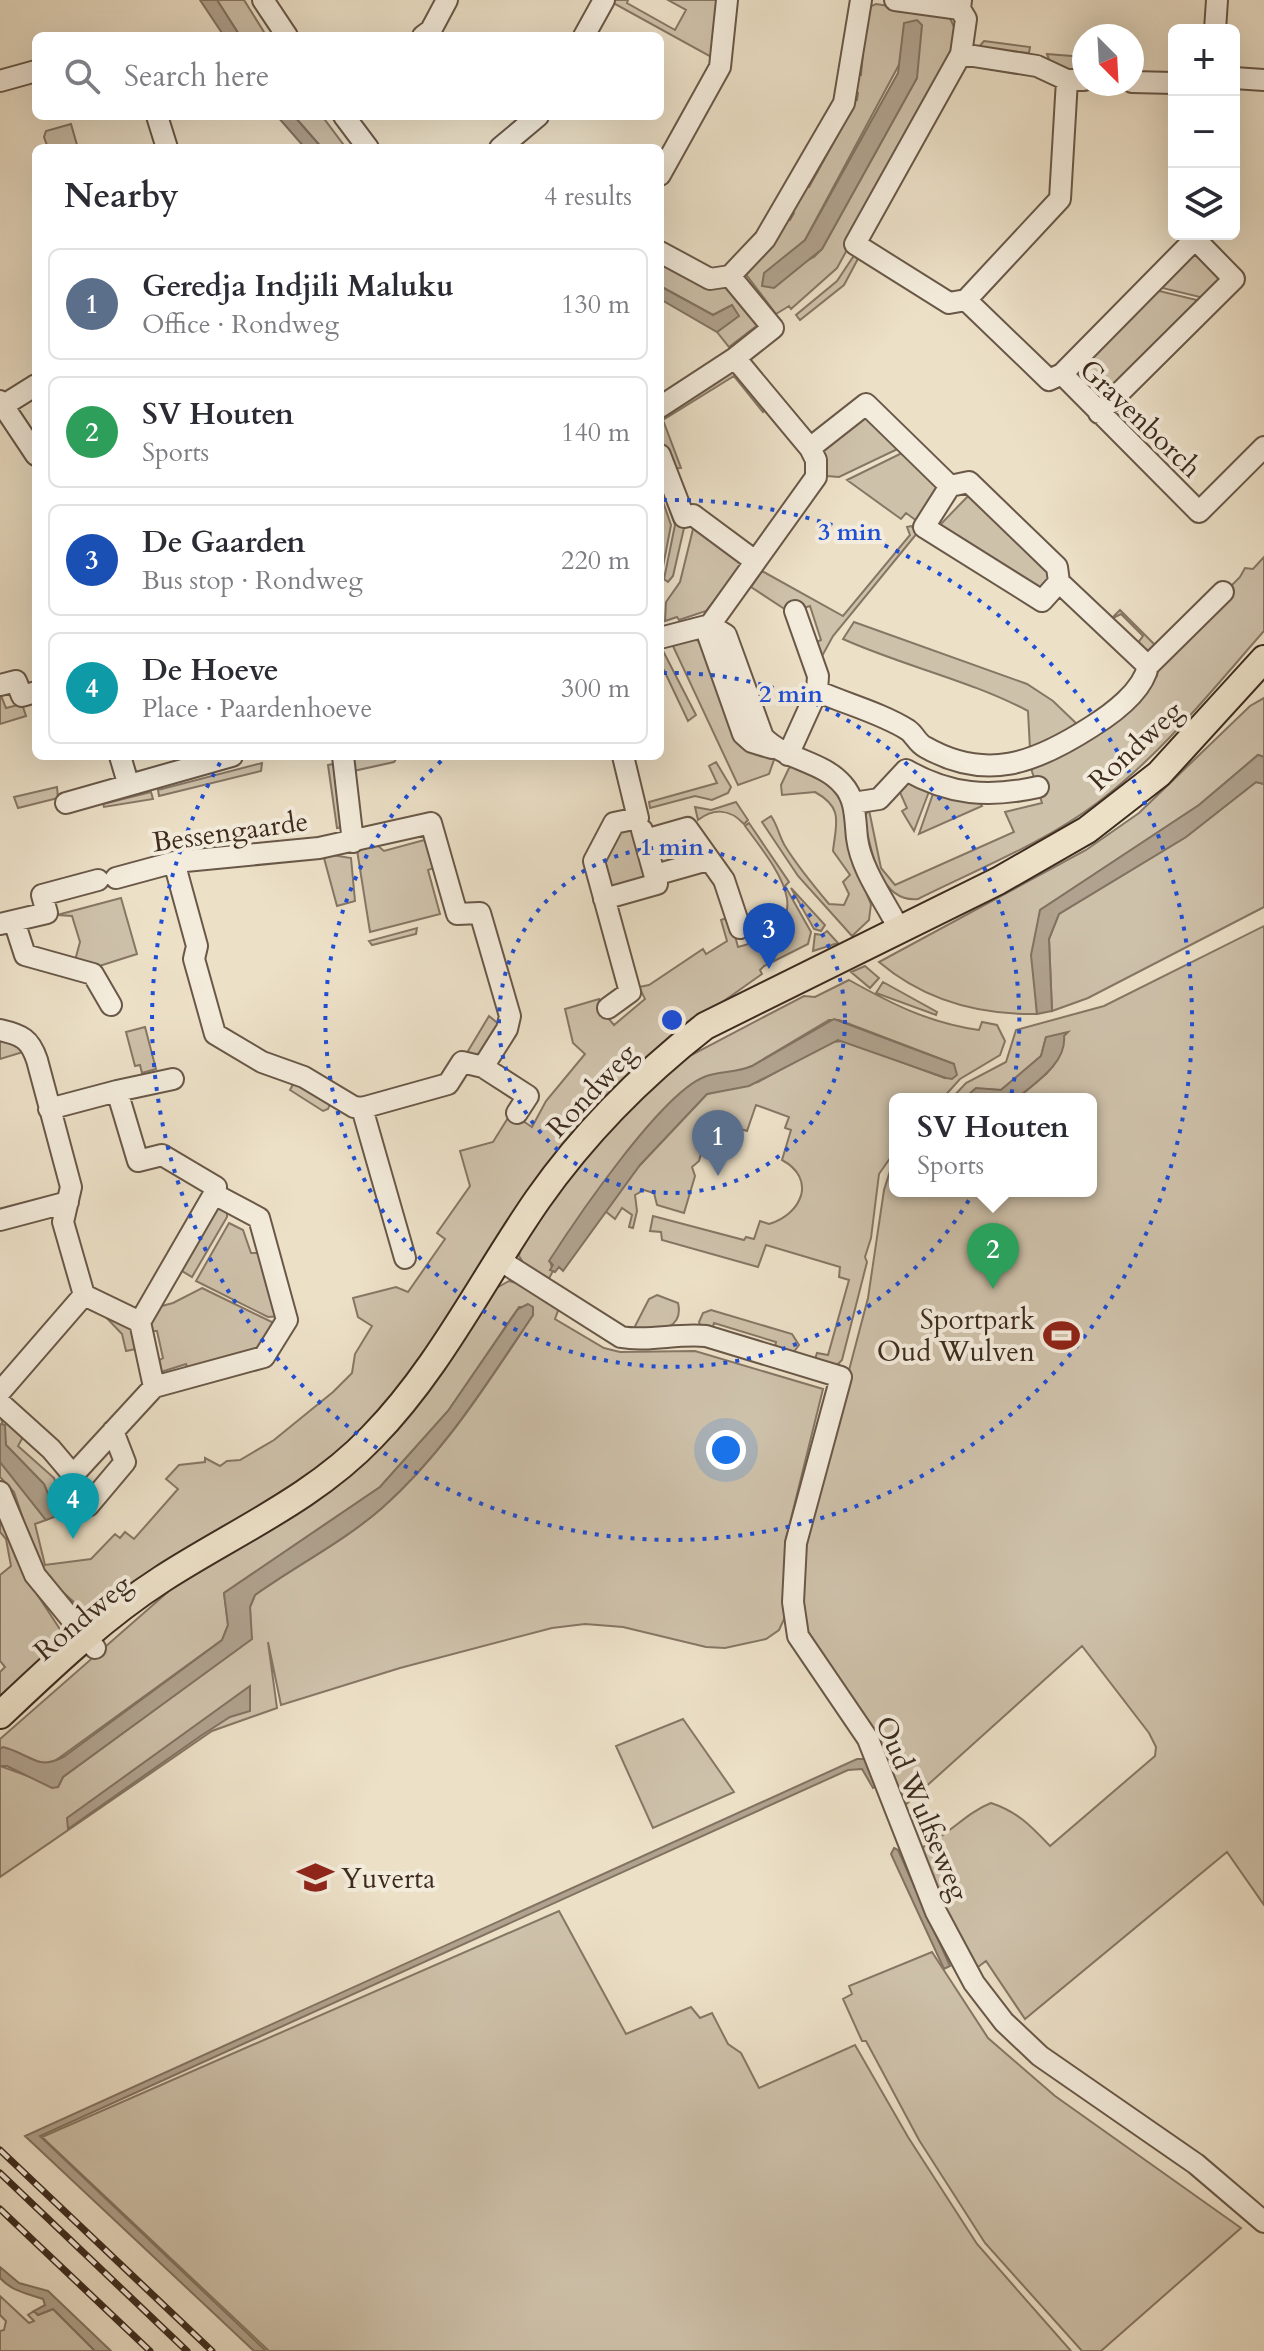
<!DOCTYPE html>
<html lang="en">
<head>
<meta charset="utf-8">
<style>
	:root { --surface:#fff; --page:#f2f2f3; --text:#2b2b33; --muted:#7c7c81; --line:#e1e1e2; --accent:#db2777 }
	body { margin:0; font-family:Cardo,serif; background:var(--page); color:var(--text) }
	.controls { position:absolute; right:24px; top:24px; display:grid; overflow:hidden; border-radius:12px; box-shadow:0 8px 32px #0002 }
	.controls button { width:72px; height:72px; display:grid; place-items:center; padding:0; border:0; border-bottom:2px solid var(--line); background:var(--surface); color:var(--text); font:40px sans-serif }
	.compass { position:absolute; left:1072px; top:24px; width:72px; height:72px; border-radius:50%; background:var(--surface); box-shadow:0 8px 32px #0002; rotate:156deg }
	.you { position:absolute; left:726px; top:1450px; width:28px; height:28px; margin:-20px; border:6px solid #fff; border-radius:50%; background:#1a73e8; box-shadow:0 0 0 12px #1a73e833 }
	.badge { display:grid; place-items:center; width:52px; height:52px; border-radius:50%; background:var(--accent); color:#fff; font-size:26px; font-weight:700 }
	.pin { position:absolute; translate:-50% -66px; filter:drop-shadow(0 2px 4px #0008) }
	.pin::after { content:''; position:absolute; top:42px; width:28px; height:24px; background:inherit; clip-path:polygon(0 0,100% 0,50% 100%) }
	.popup { position:absolute; left:889px; top:1093px; width:208px; height:104px; box-sizing:border-box; display:grid; place-content:center; border-radius:12px; background:var(--surface); filter:drop-shadow(0 2px 6px #0005); font-size:26px; white-space:nowrap; color:var(--muted) }
	.popup b { font-size:30px; color:var(--text) }
	.popup::after { content:''; position:absolute; left:50%; top:100%; margin-left:-16px; border:16px solid transparent; border-top-color:var(--surface) }
	.list { margin:0; padding:0; list-style:none }
	h2 { display:flex; justify-content:space-between; align-items:center; height:104px; margin:0; padding:0 32px; font-size:34px }
	h2 small { font-size:26px; font-weight:400; color:var(--muted) }
	.list li { display:grid; grid-template-columns:52px 1fr auto; gap:24px; align-items:center; box-sizing:border-box; height:112px; margin:0 16px 16px; padding:0 16px; border:2px solid var(--line); border-radius:12px }
	.list b { display:block; font-size:30px; white-space:nowrap }
	.list p { margin:0; font-size:26px; white-space:nowrap; color:var(--muted) }
	.list em { font-size:26px; font-style:normal; color:var(--muted) }
	.icon { flex:none; width:44px; height:44px; fill:none; stroke:currentColor; stroke-width:2; stroke-linecap:round; stroke-linejoin:round }
	.map { position:relative; flex:none; width:1264px; height:2351px; overflow:hidden }
	.search { position:absolute; background:var(--surface); box-shadow:0 8px 32px #0002; left:32px; top:32px; width:632px; height:88px; display:flex; align-items:center; gap:20px; box-sizing:border-box; padding:0 28px; border-radius:12px; color:var(--muted); font-size:30px }
	.panel { position:absolute; background:var(--surface); box-shadow:0 8px 32px #0002; left:32px; top:144px; width:632px; height:616px; border-radius:12px }
	.map>svg:first-child { display:block }
	.green { fill:#cec1aa; stroke:#867664; stroke-width:2; fill-rule:evenodd }
	.water { fill:#b0a28e; stroke:#827261; stroke-width:2 }
	.lines { fill:none; stroke-linecap:round; stroke-linejoin:round }
	.minor-casing { stroke:#695848; stroke-width:24 }
	.major-casing { stroke:#3d2b1e; stroke-width:30 }
	.minor { stroke:#f3ebdb; stroke-width:20 }
	.major { stroke:#ece0c7; stroke-width:26 }
	.rail-casing { stroke:#3d2b1e; stroke-width:7 }
	.rail { stroke:#f3ebdb; stroke-width:4; stroke-dasharray:12; stroke-linecap:butt }
	.ring { fill:none; stroke:#1d4ed8; stroke-width:4; stroke-dasharray:4 8 }
	.labels { text-anchor:middle; stroke-width:8; stroke-linejoin:round; paint-order:stroke }
	.street-label { font-size:28px; fill:#3d2b1e; stroke:#f3ebdb }
	.poi-label { font-size:28px; fill:#3d2b1e; stroke:#f3ebdb; text-anchor:end }
	.centre { fill:#1d4ed8; stroke:#f3ebdb; stroke-width:4 }
	.ring-label { font-size:24px; text-anchor:middle; font-weight:bold; fill:#1d4ed8; stroke:#f3ebdb; stroke-width:8; stroke-linejoin:round; paint-order:stroke }
</style>
</head>
<body>
<div class="map">
<svg width="1264" height="2351" viewBox="0 0 1264 2351">
	<rect width="100%" height="100%" fill="#ece0c7"/>
	<filter id="stains"><feTurbulence type="fractalNoise" baseFrequency=".0025" numOctaves="4"/><feColorMatrix values="0 0 0 0 .2 0 0 0 0 .09 0 0 0 0 .02 0 0 0 .5 -.17"/></filter>
	<radialGradient id="worn" r=".72"><stop offset=".6" stop-color="#630" stop-opacity="0"/><stop offset="1" stop-color="#630" stop-opacity=".3"/></radialGradient>
	<path class="green" d="M217 0H244L264 32 258 36H240Z
		M608 0H628L627 3 675 30 686 10 668 0H721L713 58Z
		M876 4 949 16 955 29V53L837 268 791 309 789 306 776 314 745 273 785 218 790 220 794 213 790 210 805 186 809 187 840 131 837 129 852 99 857 100 858 93 854 92 858 75H861L867 8ZM901 61 917 78 822 249 814 257 762 283 805 240Z
		M984 41 1030 47 1029 53 978 48Z
		M1047 54 1084 57V74L1066 73 1051 65Z
		M294 116H322L346 148H322Z
		M71 124 77 145 48 148 44 137 46 131Z
		M1193 251 1223 280 1208 299 1154 286Z
		M855 254 860 255 844 285 800 320 796 315 837 281Z
		M660 259 726 284 759 324 729 347 717 332 738 316 732 305 713 315 660 286Z
		M1151 289 1205 302 1104 401 1077 383 1074 368Z
		M735 369 767 409 763 412 734 376 663 420 681 468 671 469 660 442V412Z
		M865 413 906 445 839 477 827 476 823 450Z
		M906 451 940 485 917 521 906 513 901 519 847 480Z
		M660 466 684 528 673 576 668 582 664 579 675 525 660 483Z
		M973 491 1054 575 1042 591 937 528Z
		M660 493 671 525 661 577 660 576Z
		M694 525 744 563 706 611 679 620 677 617 665 621 666 602 680 582Z
		M911 526 918 532 833 636 821 658 815 643 821 640 810 606 789 612 751 587 762 571 843 616 910 535 907 527Z
		M1264 557V631C1212 690 1161 755 1097 803 1044 843 978 869 918 899 878 903 870 846 864 817L869 810 881 868 895 885 1014 832 1005 812 1042 803 1029 762 1157 676 1160 658 1240 577 1245 568 1253 569Z
		M1120 610 1156 646 1150 656 1137 644 1143 636 1121 614 1111 619Z
		M854 622 1027 684 1053 701 1081 728 1030 749 1028 711C969 680 903 666 843 639Z
		M696 638 775 757 769 774 738 785 672 644Z
		M660 645 696 715 688 721 660 662Z
		M0 693 6 708 22 704 26 716 0 724Z
		M1264 698V757L1258 755 1199 805 1040 910 1035 980 1037 1014C978 1015 925 1001 879 962L1086 850 1139 813 1250 706Z
		M347 756H398L394 762 349 772Z
		M716 762 731 787 728 793 712 800 695 796 650 808 649 802 717 783 709 766Z
		M262 763 261 771 159 796 158 790Z
		M337 763 344 827 337 828 328 765Z
		M794 766 832 783 843 795 849 851 871 904 869 920 852 936 798 876 762 822 771 816C778 826 779 836 785 846 798 867 813 885 829 904L844 905 849 894 843 882 850 875 833 851C836 823 844 808 815 792L782 795 781 785 789 768Z
		M908 782 930 789 914 831 902 811 907 808 898 788Z
		M1256 782 1264 784V907L1088 998 1052 1011 1049 939 1059 914 1186 837Z
		M57 787 58 798 18 808 14 797Z
		M934 791 979 801 982 806 919 834Z
		M151 792 153 799 104 807 103 804Z
		M736 802 748 820 744 824C730 809 714 808 698 820L695 807 711 810Z
		M749 823 789 882 785 886 811 932 808 944 764 966 760 970 762 974 673 1037 433 1347 341 1457 98 1612 84 1611 47 1578 39 1566 14 1492 0 1477V1462L46 1520 35 1524 45 1565 91 1559 115 1534 120 1538 125 1532 134 1539 178 1489 166 1479 179 1465 205 1462V1458L220 1466 227 1461 240 1460 274 1440 333 1392 352 1373 355 1354 372 1326 358 1317 353 1298 396 1287 408 1292 445 1239 437 1233 470 1186 460 1151 493 1142 511 1113 532 1127 546 1101 585 1054 573 1043 565 1009 599 999 602 1011 614 1025 645 999 639 987 649 985 703 949 706 954 727 941 721 920 730 917 738 947C823 925 780 873 745 826Z
		M631 824 650 877 617 891 606 887 600 868 617 829Z
		M428 839 436 867 428 870 440 914 370 932 357 850 377 845 384 851Z
		M332 855 351 858 355 901 337 906 324 858Z
		M791 888 825 925 821 931 814 929Z
		M121 898 137 954 90 969 74 964 80 942 72 916 57 915Z
		M1264 926V1905L1227 1852 1025 2019 986 1961 970 1973 923 1872V1847C948 1836 965 1813 991 1803 1018 1812 1031 1826 1050 1846L1155 1756 1156 1747 1149 1733 1082 1646 901 1809 803 1626 797 1568 868 1298 884 1190 892 1165 895 1162V1191H1091V1099H1016L1047 1073 1046 1037 1041 1056 1001 1090 982 1089 968 1096 971 1099H951L966 1083 1006 1062 1016 1030 1104 1006Z
		M417 928 416 934 372 945 369 941Z
		M827 931 838 943 813 951 815 934 822 935Z
		M865 966 879 978 870 988 851 972Z
		M849 980C892 1004 929 1023 979 1030L982 1022 997 1025 1005 1041 1000 1055 960 1079 942 1099H895V1151L879 1174 871 1238 865 1257 867 1262 842 1360 836 1366 815 1359 817 1353 828 1355 849 1280 839 1277 840 1267 766 1245 758 1267 662 1240 661 1232 650 1231 653 1216 744 1240 746 1237 754 1239 760 1221 769 1224C802 1214 817 1179 782 1160L791 1130 785 1128 789 1117 756 1105 747 1131 711 1120 699 1161 692 1167 695 1176 684 1213 657 1205 654 1193 644 1190 635 1195 637 1211 633 1228 629 1227 632 1215 622 1208 615 1219 604 1210 640 1165 707 1094 758 1082 831 1042 845 1041 945 1078 953 1072 954 1064 839 1020H829L752 1066 738 1072 705 1077 694 1083C635 1134 592 1197 550 1261L553 1271 546 1284 528 1270 519 1256 522 1242 586 1150 678 1062 804 996 815 997Z
		M883 982 937 1012 936 1015 876 993Z
		M489 1016 500 1025 482 1058 470 1055 468 1051Z
		M145 1027 156 1069 142 1073 140 1065 135 1066 126 1032Z
		M0 1041 18 1046 23 1052 0 1059Z
		M296 1079 332 1100 328 1109 323 1111 290 1090Z
		M218 1208 227 1210V1217L192 1277 177 1268Z
		M229 1223 243 1230 251 1253H260L281 1316 268 1317 196 1281Z
		M509 1281 528 1286 559 1308 555 1319 604 1348 620 1352 695 1351 823 1389 785 1543 786 1615 779 1630 766 1639 725 1648 706 1647 623 1627 585 1624 552 1628 400 1668 281 1705 268 1642 277 1708 212 1731 0 1877V1766L58 1787 63 1777 251 1639 250 1607 255 1595C297 1565 343 1542 382 1508 444 1453 488 1383 533 1315L525 1307H519L448 1411 380 1487 224 1593 228 1625 222 1640 52 1763C33 1765 18 1747 0 1749V1739L178 1583 318 1491 493 1290Z
		M202 1288 278 1325 262 1352 189 1372 186 1364 161 1372 154 1363 163 1358 157 1331H147L154 1308 173 1303Z
		M657 1295 678 1303C685 1333 651 1331 631 1334L649 1299Z
		M711 1310 792 1334 799 1345 793 1353 774 1352 776 1342 714 1323 711 1333 701 1328 699 1322 703 1313Z
		M101 1312 132 1329 136 1349 126 1351 122 1334Z
		M0 1411 23 1437 18 1446 54 1478 67 1514 57 1516 44 1484 6 1445Z
		M0 1508 33 1588 65 1637V1645L0 1707V1672L5 1667 0 1661V1575L11 1566 6 1539 0 1532Z
		M683 1719 734 1792 653 1828 616 1746Z
		M559 1911 626 2034 691 2007 700 2018 712 2013 728 2044 741 2053 759 2088 855 2045 908 2137 977 2244 1071 2351H269L42 2137Z
		M932 1952 988 2038 1055 2096 1241 2228 1101 2351H1082L985 2243 919 2140 866 2041H862L843 1999 852 1994 849 1986Z
		M0 2296 29 2323 34 2321 28 2315 34 2311 38 2315 53 2309 95 2351H0V2331L4 2330 6 2321 0 2315Z"/>
	<path class="water" d="M200 0H217L240 36H224Z
		M917 20 922 25 917 78 822 249 774 288 762 286 764 273 805 240 898 73 904 23Z
		M277 116H294L322 148H305Z
		M660 286 713 315 732 305 739 316 717 332 660 299Z
		M1258 755 1264 757V784L1256 782 1186 837 1059 914 1049 939 1052 1011 1037 1014 1031 955 1040 910 1199 805Z
		M834 1019 954 1064 957 1075 952 1079 946 1078 838 1040 749 1086 707 1094 640 1165 563 1271 559 1267 555 1272 550 1270 553 1265 549 1261C576 1219 660 1095 704 1077 719 1071 736 1073 752 1066Z
		M1068 1032 1064 1036C1067 1063 1035 1083 1016 1099L967 1096 976 1088 1001 1090 1041 1056 1046 1037Z
		M528 1304 533 1307V1315C487 1383 444 1453 382 1508 343 1542 297 1565 255 1595L250 1607 252 1639 63 1777 58 1787 52 1788 7 1766H0V1749L3 1747C31 1754 36 1772 65 1756L222 1640 228 1625 224 1593 380 1487 448 1411 518 1309Z
		M0 1424 5 1425 6 1445 44 1484 57 1516 46 1520 0 1462Z
		M250 1686V1711L230 1717 202 1735 68 1829 67 1818Z
		M857 1759H865L877 1786 873 1788 862 1769 848 1770 40 2136 266 2351H254L25 2136Z
		M894 1848 898 1850 950 1966 944 1969 891 1854Z
		M0 2267 19 2283 48 2291 111 2351H95L53 2309 38 2315 34 2311 45 2305 43 2299C26 2293 13 2292 0 2278Z"/>
	<g class="lines">
		<defs>
			<path id="minor" d="M263 0 287 36
				M895 0 960 9
				M961 0 960 9 966 19 961 54 855 244 949 303 966 300 1049 380 1062 374 1199 512 1264 447
				M1215 30 1217 0
				M423 36 431 30 447 0
				M584 36 604 0
				M961 54 1037 66 1067 80H1084
				M1234 78 1264 80
				M0 81 36 71
				M1132 82 1174 83
				M157 116 167 148
				M344 116 368 148
				M500 148 538 116
				M660 175 720 67 727 0
				M660 252 710 279 730 276 765 239 844 103 861 0
				M966 300 1060 199 1067 80
				M1062 374 1195 239V234
				M0 401 36 455
				M4 405 36 385
				M660 407 735 358 773 328 730 276
				M1099 413 1234 279 1195 239
				M810 448 866 404 950 486 969 482 1057 567 1059 582 1148 666
				M660 455 684 517 693 515 755 561
				M950 486 924 527 1042 601 1059 582
				M795 611 818 676 817 691
				M710 625 726 635 763 737C785 760 823 761 843 785 856 799 855 820 857 838 861 870 885 901 899 929
				M710 625 816 477V460L810 448 735 358
				M710 625 708 635 743 734 752 742 772 748
				M660 638 710 625
				M0 685 16 681 22 696 36 692
				M788 755 817 691C846 704 881 713 908 730 915 735 917 743 925 747 986 782 1035 763 1091 727 1112 714 1143 691 1148 666L1223 592
				M120 756 128 783
				M343 756 353 842
				M66 803 232 756
				M853 803 879 799 906 770C950 795 989 798 1038 787
				M645 840 687 828 724 880 740 928
				M174 862 197 946 194 959 215 1034 262 1062 304 1077 354 1107 362 1108 405 1258
				M655 875 708 860
				M116 878 175 862 319 848 431 823 457 914 480 913 510 1016 507 1029 483 1067 462 1062 448 1084 362 1108
				M604 899 657 884 642 830
				M14 921 25 955 93 974 111 1005
				M0 924 47 913 42 895 98 880
				M608 1008 630 992 594 861 614 823 638 818 623 756
				M0 1030C22 1035 30 1039 37 1060L71 1187 63 1222 84 1295 0 1392
				M483 1067 528 1096 517 1113
				M117 1091 173 1079
				M49 1109 117 1091 138 1161 162 1155 216 1187 214 1194
				M0 1220 68 1202
				M498 1259 621 1337C649 1342 677 1333 706 1336L841 1377 796 1543 793 1602 798 1636 868 1739 936 1912 974 1983 1004 2022 1040 2056 1196 2164 1264 2222
				M140 1322 154 1387
				M0 1403 51 1449 73 1475 154 1387 264 1357 287 1320 259 1218 214 1194 140 1322 84 1295
				M73 1475 80 1501 88 1506 125 1462 113 1431
				M0 1492 35 1575 95 1648"/>
			<path id="major" d="M0 1715C51 1667 103 1617 162 1579 233 1533 313 1499 372 1437 439 1369 483 1278 538 1199 585 1132 641 1076 705 1026L998 881 1087 830 1159 774 1264 659"/>
		</defs>
		<use href="#minor" class="minor-casing"/>
		<use href="#major" class="major-casing"/>
		<use href="#minor" class="minor"/>
		<use href="#major" class="major"/>
		<defs>
			<path id="rail" d="M0 2150 212 2351
				M0 2173 187 2351
				M0 2209 150 2351"/>
		</defs>
		<use href="#rail" class="rail-casing"/>
		<use href="#rail" class="rail"/>
	</g>
	<g class="ring">
		<circle cx="672" cy="1020" r="173"/>
		<path d="M663 673A347 347 0 1 1 447 756"/>
		<path d="M663 500A520 520 0 1 1 224 756"/>
	</g>
	<defs>
		<symbol id="stadium-bare" viewBox="-9 -9 18 18"><path d="M0-5a6.5 5 0 1 0 0 10a6.5 5 0 1 0 0-10ZM-3.5-1.8h7v3.6h-7Z" fill="#8f2418" stroke="#f3ebdb" stroke-width="2.5" paint-order="stroke"/></symbol>
		<symbol id="university-bare" viewBox="-9 -9 18 18"><path d="M0-5L7-2L0 1L-7-2ZM-4 1L0 2.5L4 1V4Q0 6-4 4Z" fill="#8f2418" stroke="#f3ebdb" stroke-width="2.5" paint-order="stroke"/></symbol>
	</defs>
	<g fill-rule="evenodd">
		<use href="#stadium-bare" x="1036" y="1310" width="51" height="51"/>
		<use href="#university-bare" x="290" y="1852" width="51" height="51"/>
	</g>
	<g class="labels">
		<g class="street-label">
			<text transform="translate(1141 418) rotate(44)" y="10">Gravenborch</text>
			<text transform="translate(1135 745) rotate(-43)" y="10">Rondweg</text>
			<text transform="translate(230 831) rotate(-8)" y="10">Bessengaarde</text>
			<text transform="translate(591 1090) rotate(-47)" y="10">Rondweg</text>
			<text transform="translate(82 1617) rotate(-40)" y="10">Rondweg</text>
			<text transform="translate(923 1808) rotate(67)" y="10">Oud Wulfseweg</text>
		</g>
		<g class="poi-label">
			<text x="1035" y="1329">Sportpark<tspan x="1035" dy="32">Oud Wulven</tspan></text>
			<text x="341" y="1888" text-anchor="start">Yuverta</text>
		</g>
	</g>
	<circle cx="672" cy="1020" r="12" class="centre"/>
	<g class="ring-label">
		<text x="850" y="540">3 min</text>
		<text x="791" y="702">2 min</text>
		<text x="672" y="855">1 min</text>
	</g>
	<rect width="100%" height="100%" filter="url(#stains)"/>
	<rect width="100%" height="100%" fill="url(#worn)"/>
</svg>
<div class="controls">
<button>+</button>
<button>−</button>
<button><svg class="icon" aria-label="layers" viewBox="0 0 24 24"><path d="M12 4l9 5-9 5-9-5zM3 14l9 5 9-5"/></svg></button>
</div>
<svg class="compass" viewBox="-18 -18 36 36"><path d="M0-13l5 13h-10z" fill="#e53935"/><path d="M0 13l5-13h-10z" fill="#7c7c81"/></svg>
<div class="you"></div>
<div class="pin badge" style="left:718px;top:1176px;background:#5c6f8a">1</div>
<div class="pin badge" style="left:993px;top:1289px;background:#2e9e5b">2</div>
<div class="popup"><b>SV Houten</b>Sports</div>
<div class="pin badge" style="left:769px;top:969px;background:#1a4fb4">3</div>
<div class="pin badge" style="left:73px;top:1539px;background:#0f9aa8">4</div>
<div class="search"><svg class="icon" aria-label="search" viewBox="0 0 24 24"><circle cx="10" cy="10" r="6"/><path d="M15 15l6 6"/></svg>Search here</div>
<section class="panel">
<h2>Nearby<small>4 results</small></h2>
<ul class="list">
<li><span class="badge" style="background:#5c6f8a">1</span><div><b>Geredja Indjili Maluku</b><p>Office · Rondweg</p></div><em>130 m</em></li>
<li><span class="badge" style="background:#2e9e5b">2</span><div><b>SV Houten</b><p>Sports</p></div><em>140 m</em></li>
<li><span class="badge" style="background:#1a4fb4">3</span><div><b>De Gaarden</b><p>Bus stop · Rondweg</p></div><em>220 m</em></li>
<li><span class="badge" style="background:#0f9aa8">4</span><div><b>De Hoeve</b><p>Place · Paardenhoeve</p></div><em>300 m</em></li>
</ul>
</section>
</div>
</body>
</html>
